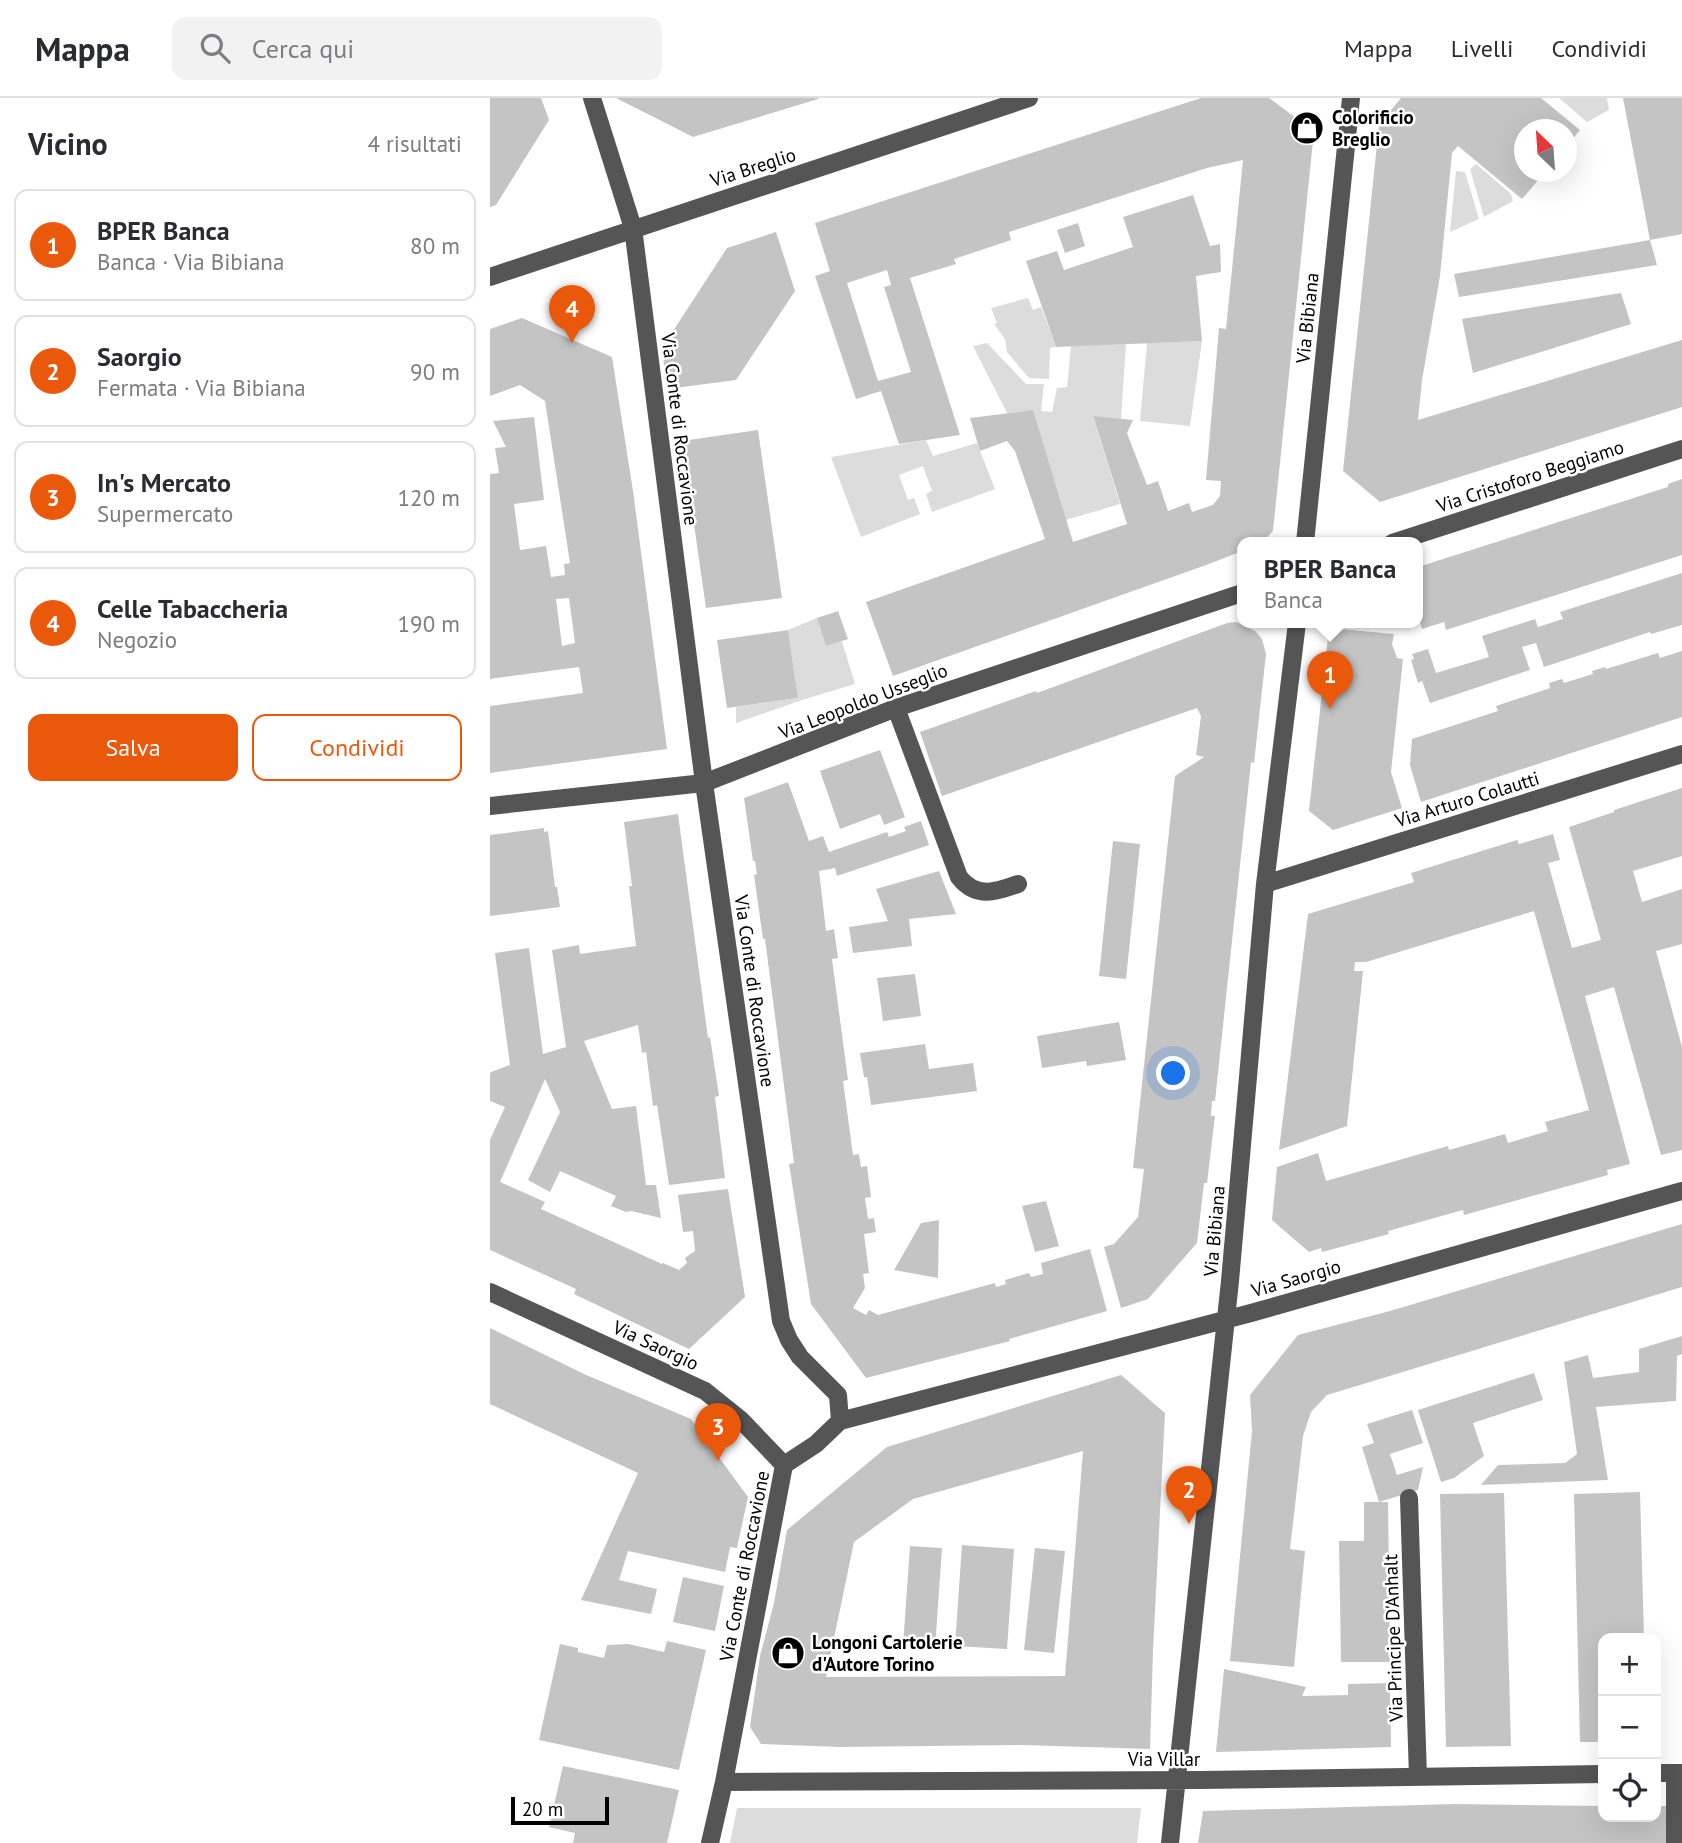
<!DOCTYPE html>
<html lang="it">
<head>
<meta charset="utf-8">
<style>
	:root { --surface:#fff; --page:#f2f2f3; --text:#2b2b33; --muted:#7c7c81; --line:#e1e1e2; --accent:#ea580c }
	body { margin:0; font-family:"PT Sans",sans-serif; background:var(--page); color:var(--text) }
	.controls { position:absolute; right:21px; bottom:21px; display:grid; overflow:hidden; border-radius:14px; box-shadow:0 7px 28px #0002 }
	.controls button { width:63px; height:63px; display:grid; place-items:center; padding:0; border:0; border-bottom:2px solid var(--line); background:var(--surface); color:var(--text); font:35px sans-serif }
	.compass { position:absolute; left:1024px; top:21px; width:63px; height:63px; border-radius:50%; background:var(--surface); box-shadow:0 7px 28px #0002; rotate:335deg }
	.scale { position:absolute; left:21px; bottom:18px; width:98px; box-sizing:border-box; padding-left:7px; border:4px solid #000; border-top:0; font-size:19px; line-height:24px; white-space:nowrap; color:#000; -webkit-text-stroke:5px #fff; paint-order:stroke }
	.you { position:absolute; left:684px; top:976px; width:24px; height:24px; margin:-18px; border:5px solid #fff; border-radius:50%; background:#1a73e8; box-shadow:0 0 0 10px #1a73e833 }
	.badge { display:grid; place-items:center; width:46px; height:46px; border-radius:50%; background:var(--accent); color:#fff; font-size:23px; font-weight:700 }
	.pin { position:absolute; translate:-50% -58px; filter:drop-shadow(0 2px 4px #0008) }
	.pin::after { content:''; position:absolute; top:37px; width:24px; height:21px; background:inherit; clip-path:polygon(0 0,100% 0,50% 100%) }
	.popup { position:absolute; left:747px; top:439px; width:186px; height:91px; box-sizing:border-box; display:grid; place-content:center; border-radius:14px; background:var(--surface); filter:drop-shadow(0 2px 5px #0005); font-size:23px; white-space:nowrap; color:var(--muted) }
	.popup b { font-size:26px; color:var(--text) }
	.popup::after { content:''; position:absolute; left:50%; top:100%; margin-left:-14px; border:14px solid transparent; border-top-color:var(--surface) }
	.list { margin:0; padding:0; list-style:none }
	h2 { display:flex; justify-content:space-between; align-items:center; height:91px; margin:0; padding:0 28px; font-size:30px }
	h2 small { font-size:23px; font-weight:400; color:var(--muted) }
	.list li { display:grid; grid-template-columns:46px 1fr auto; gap:21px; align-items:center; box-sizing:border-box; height:112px; margin:0 14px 14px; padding:0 14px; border:2px solid var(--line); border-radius:14px }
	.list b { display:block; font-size:26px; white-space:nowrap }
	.list p { margin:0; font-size:23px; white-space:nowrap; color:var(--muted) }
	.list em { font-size:23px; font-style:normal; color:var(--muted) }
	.actions { display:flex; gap:14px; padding:21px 28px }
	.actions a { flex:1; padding:16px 0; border:2px solid var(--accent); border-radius:14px; text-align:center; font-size:24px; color:var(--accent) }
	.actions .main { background:var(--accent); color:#fff }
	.icon { flex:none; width:38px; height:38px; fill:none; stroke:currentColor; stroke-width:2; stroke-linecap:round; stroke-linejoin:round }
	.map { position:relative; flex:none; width:1192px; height:1745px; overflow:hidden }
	header { display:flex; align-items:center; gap:42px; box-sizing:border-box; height:98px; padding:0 35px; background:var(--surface); border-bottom:2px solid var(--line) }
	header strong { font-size:33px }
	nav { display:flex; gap:38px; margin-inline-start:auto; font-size:24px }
	.search { width:490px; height:63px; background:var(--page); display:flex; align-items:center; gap:18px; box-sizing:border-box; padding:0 24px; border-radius:14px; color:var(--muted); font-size:26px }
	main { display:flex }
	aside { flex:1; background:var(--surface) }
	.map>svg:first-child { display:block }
	.green { fill:#dcdcdc }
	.building { fill:#c4c4c4; fill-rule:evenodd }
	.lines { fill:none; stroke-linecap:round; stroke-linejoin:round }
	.minor { stroke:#555; stroke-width:18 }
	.labels { text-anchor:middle; stroke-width:5; stroke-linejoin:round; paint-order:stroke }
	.poi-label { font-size:19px; font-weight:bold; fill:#000; stroke:#fff; text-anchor:start }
	.street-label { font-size:19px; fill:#000; stroke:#fff }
</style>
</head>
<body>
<header>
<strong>Mappa</strong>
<div class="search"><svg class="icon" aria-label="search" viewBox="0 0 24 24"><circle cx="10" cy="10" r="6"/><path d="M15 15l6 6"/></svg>Cerca qui</div>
<nav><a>Mappa</a><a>Livelli</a><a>Condividi</a></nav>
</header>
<main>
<aside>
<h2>Vicino<small>4 risultati</small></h2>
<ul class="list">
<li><span class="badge">1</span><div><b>BPER Banca</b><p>Banca · Via Bibiana</p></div><em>80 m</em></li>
<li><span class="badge">2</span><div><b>Saorgio</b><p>Fermata · Via Bibiana</p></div><em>90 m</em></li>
<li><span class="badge">3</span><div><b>In's Mercato</b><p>Supermercato</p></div><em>120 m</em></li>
<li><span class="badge">4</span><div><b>Celle Tabaccheria</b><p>Negozio</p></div><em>190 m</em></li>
</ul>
<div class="actions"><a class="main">Salva</a><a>Condividi</a></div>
</aside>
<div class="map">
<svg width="1192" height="1745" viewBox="0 0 1192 1745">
	<rect width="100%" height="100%" fill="#fff"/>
	<path class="green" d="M1069 0H1117L1119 12 1097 24Z
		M986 66 1021 96 1023 103 994 119 980 71Z
		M966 73 975 74 989 121 960 134Z
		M538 200 543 212 551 209 566 249 560 250 559 281 539 280 517 254 515 241 504 226 507 225 501 210Z
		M712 243 700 328 650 323 657 245Z
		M497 245 536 286H554L551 313 562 314 567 290 577 289 581 248 636 246 631 321 603 319 630 406 576 422 543 313 517 315 483 248Z
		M436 342 443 358 487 345 505 391 442 414 436 396 442 393 433 368 409 377 418 402 424 400 430 416 371 439 341 359Z
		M327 520 336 548 352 543 365 586 315 601 246 625V609L308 600 298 532Z
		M247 1710H651L647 1745H240Z"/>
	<path class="building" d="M0 0H51L59 22 6 107 0 109Z
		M126 0H328V1L203 39Z
		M711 0H779L824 33 783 433 772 445H752V453L719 466 403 578 376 504 555 441 525 353 517 343 490 353 480 320 543 312 583 444 637 426 603 318 643 322 637 335 657 387 668 383 678 413 699 405 702 414 723 407 730 398 731 383 716 382 729 230 736 231 753 62 717 70 519 134 521 142 464 161 466 166 420 180 470 337 409 346 391 293 366 301 325 178 340 173 325 125ZM397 172 401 187 394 189 421 274 388 283 357 185Z
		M911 0H1051L1090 32 1077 48V32H1034V74H1055L1032 101 968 48 962 55 950 178 932 282 928 322 1192 242V309L890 404 853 373 889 27Z
		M1133 0H1192V136L1160 142 1167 167 969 199 964 176 1160 142Z
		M703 97 720 148 730 146 731 174 706 178 712 243 566 249 536 163 567 153 574 172 643 149 633 119Z
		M588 125 595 148 575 155 567 132Z
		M286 134 305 193 246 282 177 291 172 250 237 150Z
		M1131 195 1141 226 983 275 972 221Z
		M32 220 122 259 143 393 177 651 0 675V608L93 595 89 569 0 581V376L9 375 5 350 16 349 3 323 44 319 54 402 24 406 30 452 56 448 61 479 75 477 74 466 80 465 55 303 30 287 0 298V231ZM79 500 85 545 72 548 66 501Z
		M268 332 292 500 216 510 192 343Z
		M1192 381V457L956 532 954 524 932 531 928 517V469L1178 389V386Z
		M1192 475V527L1161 536 1160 534 1054 569 1046 545 1032 549 1040 572 940 605 932 583 928 585 921 562 924 561 922 556 938 551 946 575 999 559 992 538 1045 521 1048 529 1073 521 1070 514Z
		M348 513 358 541 336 548 327 520Z
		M746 524 765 533 772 541 776 556 764 665 761 664 725 1003H722L721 1018H725L717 1085H714L707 1145 658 1201 631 1210 614 1149 624 1146 648 1119 654 1071 643 1070 685 678 714 659 706 657 711 618 707 610 452 698 430 634 546 593 547 595 737 525Z
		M839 530 904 536 902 546 907 560 913 561 901 674 912 710 843 732 819 713Z
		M298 532 308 600 237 610 227 542Z
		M1192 553V619L931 704 920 667 922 641 1008 613 1006 608 1060 590 1059 585 1072 581 1074 585 1103 576 1102 573 1115 569 1116 571 1168 555 1170 560Z
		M390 652 415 719 394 727 390 716 350 731 330 673Z
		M298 684 319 743 333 738 339 754 397 734 399 739 416 733 414 729 431 723 439 747 347 778 345 770 329 773 336 833 344 831 348 860 342 861 358 982 353 983 363 1057 369 1056 371 1069 377 1068 381 1099 375 1100 378 1121 384 1120 386 1134 374 1136 379 1175 373 1176 375 1190 363 1210 376 1217 379 1212 388 1217 505 1185 506 1189 516 1186 515 1182 539 1175 541 1179 553 1176 551 1165 600 1151 617 1213 519 1241 520 1243 376 1280 321 1206 299 1066 304 1065 275 841H273L264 777 267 776 265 763H263L254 700Z
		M1192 690V758L1143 773 1152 804 1192 791V846L1166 853 1192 949V1052L1171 1057 1124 889 1095 898 1140 1066 1117 1072 1118 1077 974 1117 973 1112 898 1133 899 1136 832 1154 831 1150 819 1154 782 1122 787 1069 828 1055 836 1083 958 1048 959 1052 1015 1036 1018 1045 1058 1033 1055 1024 1099 1012 1044 813 876 864H865L864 873H873L857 1028 789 1052 818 816 924 784 921 775 1027 742 1029 746 1063 736 1070 762 1058 765 1082 850 1111 842 1079 729 1124 714V712Z
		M188 716 218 940 220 939 229 998 225 999 235 1080 179 1087 167 1007 163 1008 156 954 152 955 148 927 94 943 122 1011 146 1008 156 1087H166L171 1120 141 1113 136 1114 121 1108 126 1098 70 1073 60 1094 38 1082 70 1014 55 981 10 1084 55 1104 51 1111 172 1166 173 1165 189 1172 197 1165 195 1160 205 1153 203 1133 193 1134 188 1097 238 1091 255 1199 199 1251 84 1196 86 1191 0 1152V1042L15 1009 0 1003V976L1 974 20 967 5 855 39 850 53 956 76 949 62 852 89 847 90 856 146 848 139 788H142L134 724Z
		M54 730V734L58 733 65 789H67L70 809 0 818V737Z
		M623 743 650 746 636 881 609 878Z
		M449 773 466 816 419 821 422 848 363 855 359 829 398 823 386 791Z
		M425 876 431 918 393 923 387 880Z
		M629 924 636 962 597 968 596 963 552 970 547 938Z
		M435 946 439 971 483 965 487 993 381 1007 377 979H374L370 955Z
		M556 1103 569 1148 545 1154 532 1108Z
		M449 1122 448 1180 404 1172 431 1125Z
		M1192 1126V1189L837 1297 821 1314 813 1338 800 1451 815 1453 804 1569 740 1563 762 1333 760 1297 808 1237 900 1213Z
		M0 1230 94 1276 201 1321 258 1399 247 1450 240 1449 235 1474 138 1453 129 1482 167 1491 161 1516 91 1502 148 1375 0 1306Z
		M1192 1238V1256L1187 1258 1186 1303 1106 1309 1118 1382 991 1387 1008 1367 1075 1365 1087 1356 1074 1264 1098 1257 1103 1280 1149 1274V1251Z
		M1044 1275 1053 1302 983 1325 994 1358 964 1380 951 1384 928 1312Z
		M631 1277 675 1315 663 1553 660 1651 533 1647 349 1649 271 1646 260 1629 270 1558 284 1505 297 1432 397 1349ZM593 1353 575 1578 336 1579 364 1444 423 1401Z
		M922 1312 933 1345 900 1356 907 1377 933 1369 928 1392 889 1404H898L900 1564H851L849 1443H874V1404H889L872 1349 884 1345 877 1326Z
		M1150 1394 1154 1540H1113V1644H1090L1084 1396Z
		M1014 1395 1021 1648 956 1649 950 1396Z
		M472 1447 524 1451 517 1551 465 1548Z
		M420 1448 452 1450 445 1550 413 1548Z
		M545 1450 575 1453 564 1555 534 1552Z
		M193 1479 234 1488 225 1533 183 1524Z
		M177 1543 216 1552 189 1672 49 1642 70 1546 88 1550V1554L114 1560 117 1547 138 1546 174 1554Z
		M734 1571 816 1589 812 1598 858 1597V1586L900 1585 901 1649 726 1654Z
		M73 1668 189 1692 177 1745H83L85 1735 59 1729Z
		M965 1706 1113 1708V1719H1166V1708H1177L1178 1745H708L713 1713Z"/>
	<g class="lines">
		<path class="minor" d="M102 0 143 130 214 685 291 1223 299 1242 310 1259 348 1297 350 1323 326 1346 294 1367 234 1684 220 1745
			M0 179 539 0
			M815 445 861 0
			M902 445 1192 351
			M406 610 469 779C486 801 506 794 528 786
			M0 708 214 685 406 610 752 495
			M775 786 1192 656
			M0 1194 215 1293 251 1322 294 1367
			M350 1323 761 1215 1192 1093
			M919 1400 928 1679
			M1166 1675H1192
			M234 1684 711 1682 1113 1676
			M680 1745 740 1183 775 786 807 525
			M1185 1745V1675"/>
	</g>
	<defs>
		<symbol id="shop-disc" viewBox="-11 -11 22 22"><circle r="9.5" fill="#000" stroke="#fff"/><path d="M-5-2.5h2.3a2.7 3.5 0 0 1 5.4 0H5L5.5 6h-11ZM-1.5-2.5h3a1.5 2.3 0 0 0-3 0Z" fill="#fff"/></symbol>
	</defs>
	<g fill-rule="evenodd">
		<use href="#shop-disc" x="798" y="11" width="38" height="38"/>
		<use href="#shop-disc" x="279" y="1536" width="38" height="38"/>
	</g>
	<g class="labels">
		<g class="poi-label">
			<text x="842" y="26">Colorificio<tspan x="842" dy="22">Breglio</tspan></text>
			<text x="322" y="1551">Longoni Cartolerie<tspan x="322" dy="22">d'Autore Torino</tspan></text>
		</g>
		<g class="street-label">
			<text transform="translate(263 69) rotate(-18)" y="7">Via Breglio</text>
			<text transform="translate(817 220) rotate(-84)" y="7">Via Bibiana</text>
			<text transform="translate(190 331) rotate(83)" y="7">Via Conte di Roccavione</text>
			<text transform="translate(1040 378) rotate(-18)" y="7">Via Cristoforo Beggiamo</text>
			<text transform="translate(373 603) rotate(-21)" y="7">Via Leopoldo Usseglio</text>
			<text transform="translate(977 701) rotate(-17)" y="7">Via Arturo Colautti</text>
			<text transform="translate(265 893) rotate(82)" y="7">Via Conte di Roccavione</text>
			<text transform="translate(724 1133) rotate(-85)" y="7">Via Bibiana</text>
			<text transform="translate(806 1180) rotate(-16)" y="7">Via Saorgio</text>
			<text transform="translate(166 1247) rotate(25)" y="7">Via Saorgio</text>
			<text transform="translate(254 1468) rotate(-79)" y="7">Via Conte di Roccavione</text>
			<text transform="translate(903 1540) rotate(-92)" y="7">Via Principe D'Anhalt</text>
			<text x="674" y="1668">Via Villar</text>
		</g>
	</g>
</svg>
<div class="controls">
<button>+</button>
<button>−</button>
<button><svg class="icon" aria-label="locate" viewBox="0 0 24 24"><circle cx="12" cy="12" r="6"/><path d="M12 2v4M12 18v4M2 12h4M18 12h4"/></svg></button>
</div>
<svg class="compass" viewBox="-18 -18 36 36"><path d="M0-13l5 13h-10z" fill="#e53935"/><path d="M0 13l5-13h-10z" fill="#7c7c81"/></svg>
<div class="scale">20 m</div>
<div class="you"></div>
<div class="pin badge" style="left:840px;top:611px">1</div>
<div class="popup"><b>BPER Banca</b>Banca</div>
<div class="pin badge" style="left:699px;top:1426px">2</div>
<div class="pin badge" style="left:228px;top:1363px">3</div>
<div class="pin badge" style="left:82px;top:245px">4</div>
</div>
</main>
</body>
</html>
